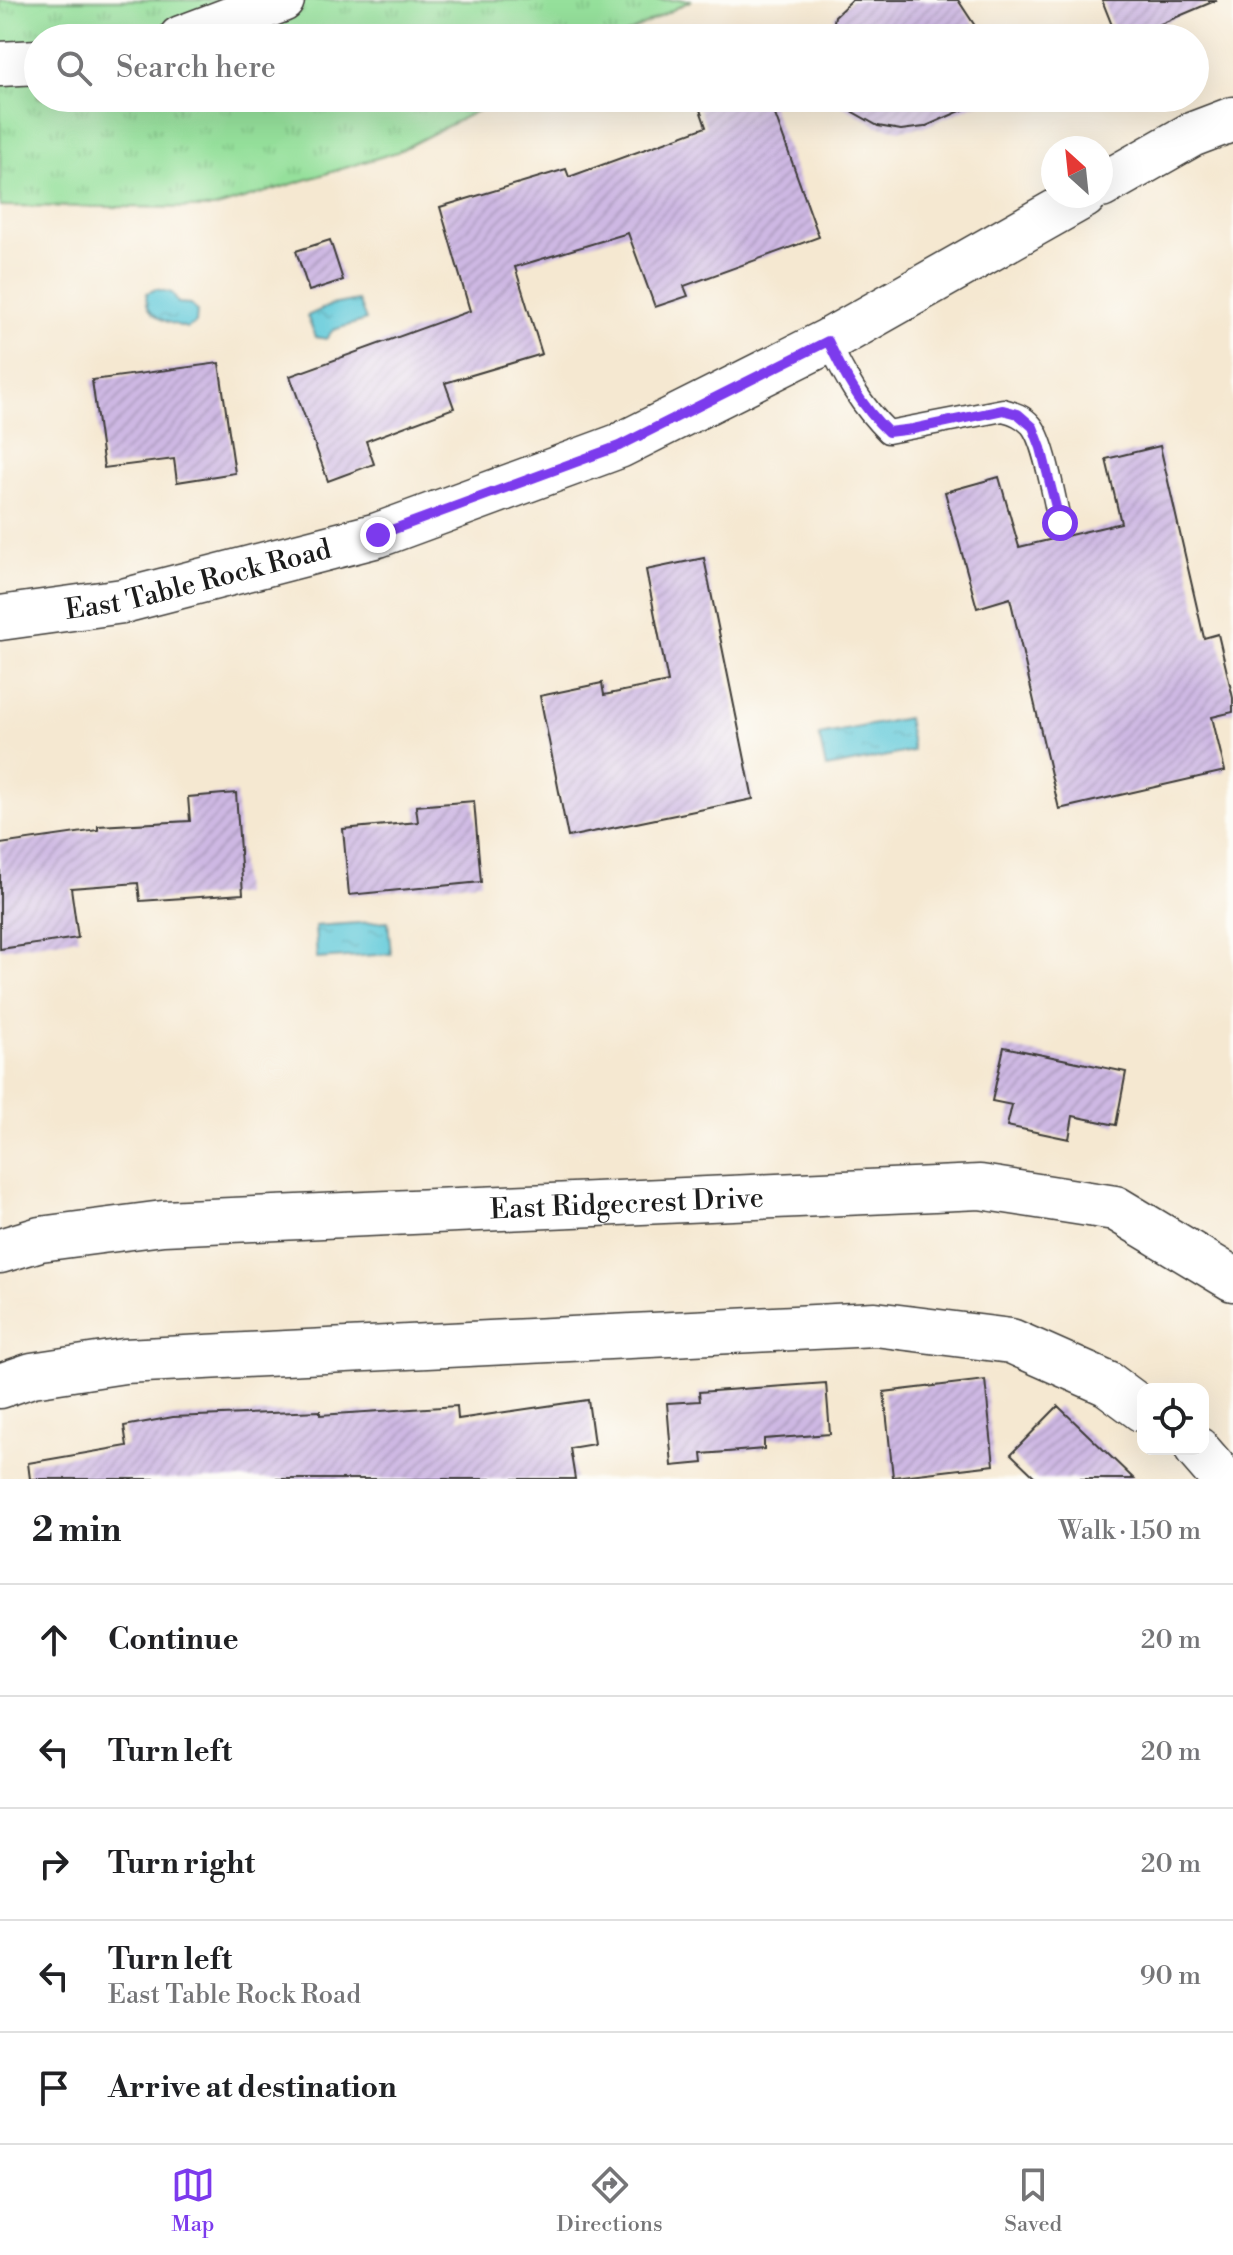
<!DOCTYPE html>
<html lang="en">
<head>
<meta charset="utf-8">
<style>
	:root { --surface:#fff; --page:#f6f6f6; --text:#202124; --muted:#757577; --line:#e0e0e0; --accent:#7c3aed }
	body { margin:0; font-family:"Libre Bodoni",serif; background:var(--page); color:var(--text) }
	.controls { position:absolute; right:24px; bottom:24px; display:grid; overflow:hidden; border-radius:16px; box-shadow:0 8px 32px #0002 }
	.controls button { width:72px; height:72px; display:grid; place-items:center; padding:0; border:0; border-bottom:2px solid var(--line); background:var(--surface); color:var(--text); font:40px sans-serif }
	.compass { position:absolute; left:1041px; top:136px; width:72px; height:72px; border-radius:50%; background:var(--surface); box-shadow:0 8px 32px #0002; rotate:333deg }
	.stop { position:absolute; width:24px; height:24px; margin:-18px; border:6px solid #7c3aed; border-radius:50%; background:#fff }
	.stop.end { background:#7c3aed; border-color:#fff; box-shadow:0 2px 8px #0008 }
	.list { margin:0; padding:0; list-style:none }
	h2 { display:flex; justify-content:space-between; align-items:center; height:104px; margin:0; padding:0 32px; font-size:34px }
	h2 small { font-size:26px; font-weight:400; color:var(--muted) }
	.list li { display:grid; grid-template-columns:52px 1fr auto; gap:24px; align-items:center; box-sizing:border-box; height:112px; padding:0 32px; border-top:2px solid var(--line) }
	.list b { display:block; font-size:30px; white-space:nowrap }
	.list p { margin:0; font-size:26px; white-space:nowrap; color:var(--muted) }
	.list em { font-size:26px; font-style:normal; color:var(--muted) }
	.icon { flex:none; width:44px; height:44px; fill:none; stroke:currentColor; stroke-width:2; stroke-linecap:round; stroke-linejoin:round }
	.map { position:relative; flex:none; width:1233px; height:1479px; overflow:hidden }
	.search { position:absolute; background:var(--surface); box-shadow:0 8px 32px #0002; left:24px; right:24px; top:24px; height:88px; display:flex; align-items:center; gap:20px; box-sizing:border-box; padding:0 28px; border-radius:44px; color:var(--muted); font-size:30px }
	.sheet { height:664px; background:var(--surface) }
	nav { display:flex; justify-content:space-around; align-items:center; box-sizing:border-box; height:112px; border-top:2px solid var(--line); background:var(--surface); font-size:22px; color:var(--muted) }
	nav a { display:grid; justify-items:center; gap:4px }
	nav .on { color:var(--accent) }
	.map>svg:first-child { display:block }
	.grass { fill:url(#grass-tufts); stroke:#587e5c; stroke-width:2 }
	.water { fill:url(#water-ripples); stroke:#3e727a; stroke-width:2 }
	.building { fill:url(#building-hatch) }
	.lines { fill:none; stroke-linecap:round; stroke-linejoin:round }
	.lane-casing { stroke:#3d3b37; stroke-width:25 }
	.street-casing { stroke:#3d3b37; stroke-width:47 }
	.lane { stroke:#fff; stroke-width:22 }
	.street { stroke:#fff; stroke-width:44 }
	.route { stroke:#7c3aed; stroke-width:10 }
	.labels { text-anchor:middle; stroke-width:6; stroke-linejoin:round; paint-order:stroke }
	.street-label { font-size:28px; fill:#1c1c1c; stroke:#fdfcf7 }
</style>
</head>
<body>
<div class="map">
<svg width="1233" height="1479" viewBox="0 0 1233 1479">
	<defs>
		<pattern id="grass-tufts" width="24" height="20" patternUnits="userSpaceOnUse" patternTransform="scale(2)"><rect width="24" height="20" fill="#95e09b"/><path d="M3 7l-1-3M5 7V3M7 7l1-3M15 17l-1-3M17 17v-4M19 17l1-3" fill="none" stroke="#80c085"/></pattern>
		<pattern id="water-ripples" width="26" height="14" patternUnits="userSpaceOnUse" patternTransform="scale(2)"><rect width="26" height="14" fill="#5fc9d9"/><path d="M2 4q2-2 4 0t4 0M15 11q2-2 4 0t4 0" fill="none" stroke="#52acba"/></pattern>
		<pattern id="building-hatch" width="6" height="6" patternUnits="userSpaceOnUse" patternTransform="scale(2)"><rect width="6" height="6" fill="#ceb8e3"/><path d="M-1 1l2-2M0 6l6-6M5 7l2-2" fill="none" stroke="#b09ec2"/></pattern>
	</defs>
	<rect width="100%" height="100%" fill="#fdfcf7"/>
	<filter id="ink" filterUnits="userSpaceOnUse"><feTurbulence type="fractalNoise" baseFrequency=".0125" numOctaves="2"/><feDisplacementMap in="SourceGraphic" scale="16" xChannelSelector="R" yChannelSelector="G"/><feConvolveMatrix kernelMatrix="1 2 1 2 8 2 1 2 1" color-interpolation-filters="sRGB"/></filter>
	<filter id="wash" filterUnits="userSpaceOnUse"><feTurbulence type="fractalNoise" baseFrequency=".006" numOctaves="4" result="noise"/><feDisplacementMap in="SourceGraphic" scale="32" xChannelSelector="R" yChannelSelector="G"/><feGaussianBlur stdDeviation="1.8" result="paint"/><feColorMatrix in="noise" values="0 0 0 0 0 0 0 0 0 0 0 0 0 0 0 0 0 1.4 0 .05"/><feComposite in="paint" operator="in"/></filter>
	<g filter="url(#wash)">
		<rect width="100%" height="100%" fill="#f5e8d1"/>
		<path class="grass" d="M0 0H692L618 38H38V98H502L397 152 214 208 0 206Z"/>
		<path class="water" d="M156 289 172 293 178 303 190 304 197 311 196 323 187 328C168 323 142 316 147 293Z
			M358 300 366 320 333 330 326 339 316 337 307 316 331 305Z
			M907 718 913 751 826 768 819 735Z
			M388 921 391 954 317 959 315 926Z"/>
		<g id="blocks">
			<path class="building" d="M852 0H958L983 38H831L835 16Z
				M1102 0H1217L1158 25 1164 38H1117Z
				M696 98H769L819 237 684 286 688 296 655 307 628 233 515 267 542 354 445 383 454 408 366 441 374 464 328 481 290 376 470 311 440 207 566 169 569 177 706 127Z
				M828 98H990L924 127 901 130 878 126Z
				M330 240 343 280 309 291 296 251Z
				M219 363 235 473 177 482 174 459 104 468 92 380Z
				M1160 446 1204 638 1218 634 1233 698V712L1212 717 1225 771 1059 809 1010 598 977 608 945 492 999 477 1019 547 1121 523 1106 459Z
				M704 558 753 799 568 837 540 696 602 683 604 695 668 682 646 570Z
				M236 793 243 894 140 901 138 883 71 888 78 938 0 949V844L98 830V826L190 821 188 797Z
				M474 801 481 882 349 895 343 829 418 822 416 806Z
				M1004 1047 1126 1072 1116 1125 1073 1116 1069 1139 1007 1126 1012 1105 992 1101Z
				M985 1380 994 1465 893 1477 884 1392Z
				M826 1383 830 1434 764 1439V1449L702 1454 703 1463 672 1466 667 1403 700 1401 699 1392Z
				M588 1400 594 1444 570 1448 575 1479H30L28 1463 127 1446 124 1426 173 1417 320 1411V1415L457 1406 458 1419Z
				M1058 1406 1134 1479H1037L1011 1454Z"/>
		</g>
	</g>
	<g filter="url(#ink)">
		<use href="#blocks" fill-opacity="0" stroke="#3d3b37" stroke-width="2"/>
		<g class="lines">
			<defs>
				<path id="lane" d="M828 341C844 375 861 406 888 432L1003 410C1014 413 1023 416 1031 425 1045 441 1054 500 1060 523"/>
				<g id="street">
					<path d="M181 38 282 0"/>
					<path d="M0 64 38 62"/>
					<path d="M1101 186 1191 135 1233 119"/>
					<path id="s1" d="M0 618 123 601 378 535 619 446 828 341 1084 196"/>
					<path id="s2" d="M0 1251 40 1239 163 1223 980 1187 1115 1208 1233 1279"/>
					<path d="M0 1386 32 1375 124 1361 875 1324 1011 1341 1108 1384 1143 1410"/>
					<path d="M1197 1449 1223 1479"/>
				</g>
			</defs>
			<use href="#lane" class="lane-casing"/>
			<use href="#street" class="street-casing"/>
			<use href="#lane" class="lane"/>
			<use href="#street" class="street"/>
		</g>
	</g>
	<g class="lines" filter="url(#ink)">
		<path class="route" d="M378 535 619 446 828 341C844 375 861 406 888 432L913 429 1003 410 1018 414 1033 427 1041 448 1060 523"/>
	</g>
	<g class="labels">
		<g class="street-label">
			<text dy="10" stroke="none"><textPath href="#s1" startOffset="202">East Table Rock Road</textPath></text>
			<text dy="10" stroke="none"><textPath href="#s2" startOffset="630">East Ridgecrest Drive</textPath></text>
		</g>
	</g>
</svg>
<div class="controls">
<button><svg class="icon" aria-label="locate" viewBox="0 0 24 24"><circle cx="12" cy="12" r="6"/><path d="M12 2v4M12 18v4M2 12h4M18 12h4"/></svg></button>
</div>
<svg class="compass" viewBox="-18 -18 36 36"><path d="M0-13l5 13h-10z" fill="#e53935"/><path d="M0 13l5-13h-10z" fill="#757577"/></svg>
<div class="stop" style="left:1060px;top:523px"></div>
<div class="stop end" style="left:378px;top:535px"></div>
<div class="search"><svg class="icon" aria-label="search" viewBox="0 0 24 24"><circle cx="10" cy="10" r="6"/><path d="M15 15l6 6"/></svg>Search here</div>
</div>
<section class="sheet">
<h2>2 min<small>Walk · 150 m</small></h2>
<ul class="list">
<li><svg class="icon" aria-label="ahead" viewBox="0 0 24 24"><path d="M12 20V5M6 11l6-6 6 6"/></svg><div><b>Continue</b></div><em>20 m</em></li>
<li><svg class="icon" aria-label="left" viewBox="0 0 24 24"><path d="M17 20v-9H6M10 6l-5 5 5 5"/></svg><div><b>Turn left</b></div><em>20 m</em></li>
<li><svg class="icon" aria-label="right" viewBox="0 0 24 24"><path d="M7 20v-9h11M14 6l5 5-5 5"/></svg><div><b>Turn right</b></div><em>20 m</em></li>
<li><svg class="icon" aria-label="left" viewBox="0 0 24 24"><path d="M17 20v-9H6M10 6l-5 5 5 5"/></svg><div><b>Turn left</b><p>East Table Rock Road</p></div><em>90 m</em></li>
<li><svg class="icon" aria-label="arrive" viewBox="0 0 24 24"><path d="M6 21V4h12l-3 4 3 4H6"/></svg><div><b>Arrive at destination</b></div></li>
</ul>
</section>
<nav>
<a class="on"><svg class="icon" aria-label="map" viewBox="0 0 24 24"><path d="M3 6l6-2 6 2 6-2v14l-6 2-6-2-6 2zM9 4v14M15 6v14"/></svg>Map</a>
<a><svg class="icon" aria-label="directions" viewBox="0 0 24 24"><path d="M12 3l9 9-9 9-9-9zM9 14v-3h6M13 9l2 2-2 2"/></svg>Directions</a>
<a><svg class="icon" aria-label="saved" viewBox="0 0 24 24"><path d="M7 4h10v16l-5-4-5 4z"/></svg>Saved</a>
</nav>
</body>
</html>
